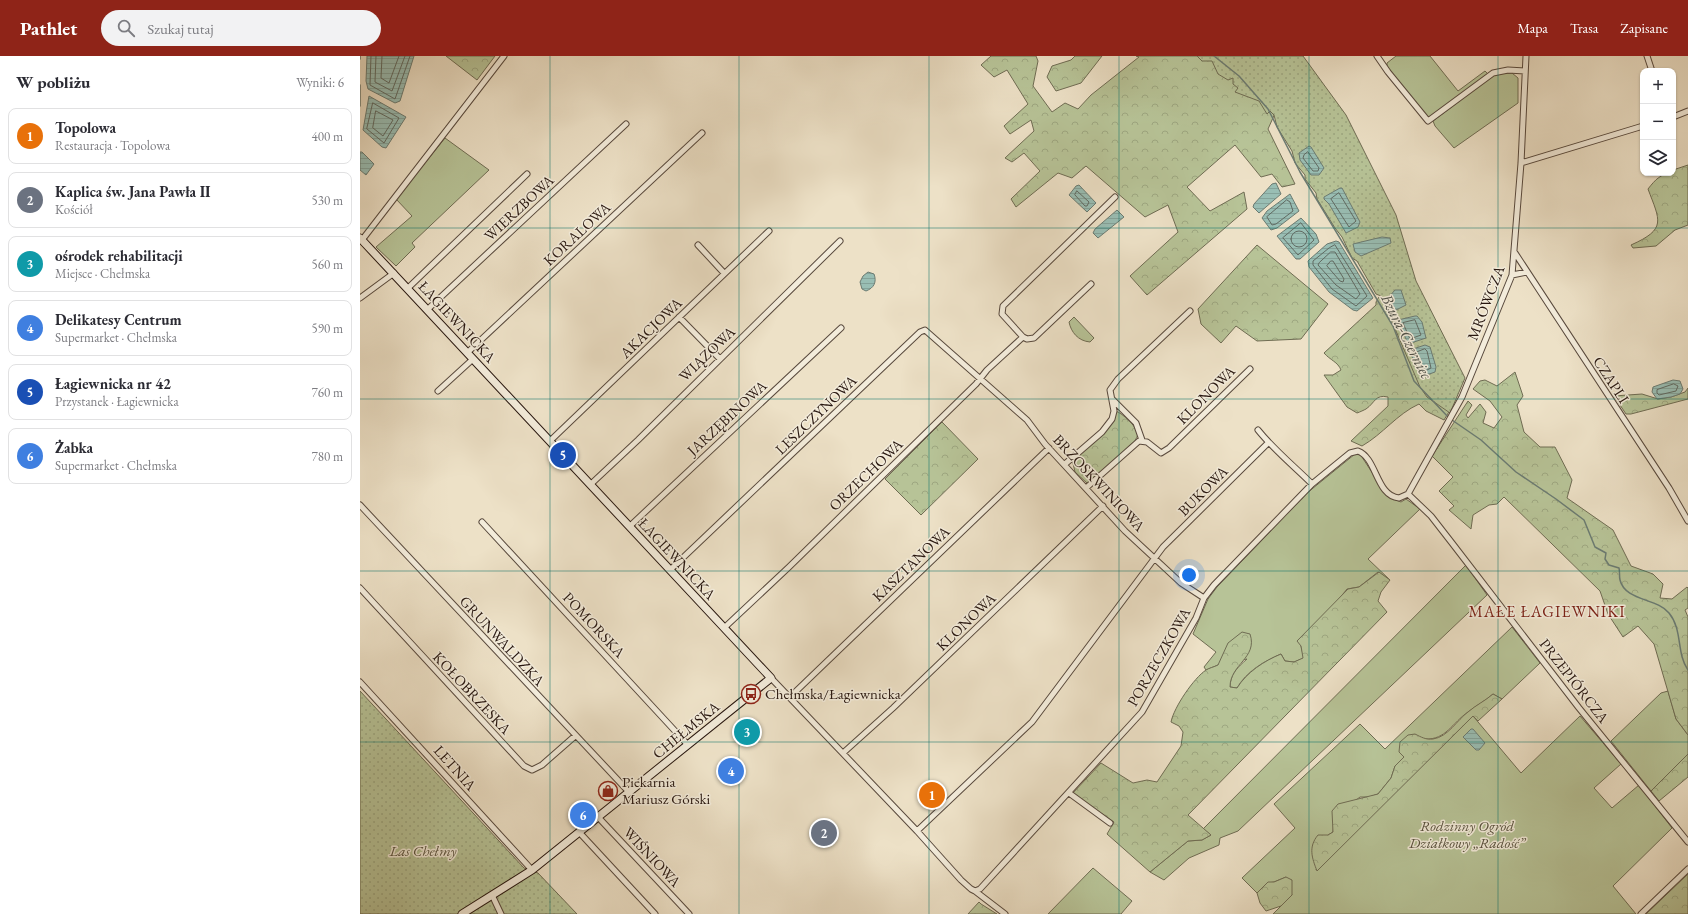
<!DOCTYPE html>
<html lang="pl">
<head>
<meta charset="utf-8">
<style>
	:root { --surface:#fff; --page:#f2f2f3; --text:#2b2b33; --muted:#7c7c81; --line:#e1e1e2; --accent:#8f2418 }
	body { margin:0; font-family:"EB Garamond",serif; background:var(--page); color:var(--text) }
	.controls { position:absolute; right:12px; top:12px; display:grid; overflow:hidden; border-radius:8px; box-shadow:0 1px 3px #0004 }
	.controls button { width:36px; height:36px; display:grid; place-items:center; padding:0; border:0; border-bottom:1px solid var(--line); background:var(--surface); color:var(--text); font:20px sans-serif }
	.you { position:absolute; left:829px; top:519px; width:14px; height:14px; margin:-10px; border:3px solid #fff; border-radius:50%; background:#1a73e8; box-shadow:0 0 0 6px #1a73e833 }
	.badge { display:grid; place-items:center; width:26px; height:26px; border-radius:50%; background:var(--accent); color:#fff; font-size:13px; font-weight:700 }
	.pin { position:absolute; translate:-50% -50%; border:2px solid #fff; box-shadow:0 1px 4px #0006 }
	.list { margin:0; padding:0; list-style:none }
	h2 { display:flex; justify-content:space-between; align-items:center; height:52px; margin:0; padding:0 16px; font-size:17px }
	h2 small { font-size:13px; font-weight:400; color:var(--muted) }
	.list li { display:grid; grid-template-columns:26px 1fr auto; gap:12px; align-items:center; box-sizing:border-box; height:56px; margin:0 8px 8px; padding:0 8px; border:1px solid var(--line); border-radius:8px }
	.list b { display:block; font-size:15px; white-space:nowrap }
	.list p { margin:0; font-size:13px; white-space:nowrap; color:var(--muted) }
	.list em { font-size:13px; font-style:normal; color:var(--muted) }
	.icon { flex:none; width:22px; height:22px; fill:none; stroke:currentColor; stroke-width:2; stroke-linecap:round; stroke-linejoin:round }
	.map { position:relative; flex:none; width:1328px; height:858px; overflow:hidden }
	header { display:flex; align-items:center; gap:24px; box-sizing:border-box; height:56px; padding:0 20px; background:var(--accent); color:#fff }
	header strong { font-size:19px }
	nav { display:flex; gap:22px; margin-inline-start:auto; font-size:14px }
	.search { width:280px; height:36px; background:var(--page); display:flex; align-items:center; gap:10px; box-sizing:border-box; padding:0 14px; border-radius:22px; color:var(--muted); font-size:15px }
	main { display:flex }
	aside { flex:1; background:var(--surface) }
	.map>svg:first-child { display:block }
	.green { fill:#b7c397; stroke:#6f6c53 }
	.forest { fill:url(#forest-crowns); stroke:#6f6c53 }
	.park { fill:url(#park-dots); stroke:#6f6c53 }
	.water { fill:url(#water-rules); stroke:#6b7b72 }
	.lines { fill:none; stroke-linecap:round; stroke-linejoin:round }
	.shore { stroke:#606a62; stroke-width:1 }
	.stream { stroke:#6b7b72; stroke-width:1.5 }
	.street-casing { stroke:#58493d; stroke-width:7 }
	.secondary-casing { stroke:#27160f; stroke-width:9 }
	.street { stroke:#f3ecdb; stroke-width:5 }
	.secondary { stroke:#f3ecdb; stroke-width:7 }
	.grid { fill:none; stroke:#0f766e; stroke-width:1; stroke-opacity:0.55 }
	.labels { text-anchor:middle; stroke-width:3; stroke-linejoin:round; paint-order:stroke }
	.street-label { font-size:15px; fill:#27160f; stroke:#f3ecdb }
	.poi-label { font-size:15px; fill:#27160f; stroke:#f3ecdb; text-anchor:start }
	.park-label { font-size:15px; font-style:italic; fill:#59533f; stroke:#f3ecdb }
	.water-label { font-size:16px; font-style:italic; fill:#4f5149; stroke:#f3ecdb }
	.neighbourhood-label { font-size:16px; letter-spacing:1px; fill:#7a1f14; stroke:#f3ecdb }
</style>
</head>
<body>
<header>
<strong>Pathlet</strong>
<div class="search"><svg class="icon" aria-label="search" viewBox="0 0 24 24"><circle cx="10" cy="10" r="6"/><path d="M15 15l6 6"/></svg>Szukaj tutaj</div>
<nav><a>Mapa</a><a>Trasa</a><a>Zapisane</a></nav>
</header>
<main>
<aside>
<h2>W pobliżu<small>Wyniki: 6</small></h2>
<ul class="list">
<li><span class="badge" style="background:#e8710a">1</span><div><b>Topolowa</b><p>Restauracja · Topolowa</p></div><em>400 m</em></li>
<li><span class="badge" style="background:#6b7280">2</span><div><b>Kaplica św. Jana Pawła II</b><p>Kościół</p></div><em>530 m</em></li>
<li><span class="badge" style="background:#0f9aa8">3</span><div><b>ośrodek rehabilitacji</b><p>Miejsce · Chełmska</p></div><em>560 m</em></li>
<li><span class="badge" style="background:#3f7fe0">4</span><div><b>Delikatesy Centrum</b><p>Supermarket · Chełmska</p></div><em>590 m</em></li>
<li><span class="badge" style="background:#1a4fb4">5</span><div><b>Łagiewnicka nr 42</b><p>Przystanek · Łagiewnicka</p></div><em>760 m</em></li>
<li><span class="badge" style="background:#3f7fe0">6</span><div><b>Żabka</b><p>Supermarket · Chełmska</p></div><em>780 m</em></li>
</ul>
</aside>
<div class="map">
<svg width="1328" height="858" viewBox="0 0 1328 858">
	<defs>
		<pattern id="forest-crowns" width="20" height="18" patternUnits="userSpaceOnUse"><rect width="20" height="18" fill="#b7c397"/><path d="M2 6a3 3 0 1 1 6 0M12 15a3 3 0 1 1 6 0" fill="none" stroke="#9da781"/></pattern>
		<pattern id="park-dots" width="8" height="8" patternUnits="userSpaceOnUse"><rect width="8" height="8" fill="#b7c397"/><path d="M2 2h.1M6 6h.1" fill="none" stroke="#9da781" stroke-width="1.8" stroke-linecap="round"/></pattern>
		<pattern id="water-rules" width="6" height="5" patternUnits="userSpaceOnUse"><rect width="6" height="5" fill="#99beb4"/><path d="M0 2.5h6" fill="none" stroke="#84a39a"/></pattern>
	</defs>
	<rect width="100%" height="100%" fill="#ede1c7"/>
	<filter id="stains"><feTurbulence type="fractalNoise" baseFrequency=".005" numOctaves="4"/><feColorMatrix values="0 0 0 0 .2 0 0 0 0 .09 0 0 0 0 .02 0 0 0 .5 -.17"/></filter>
	<radialGradient id="worn" r=".72"><stop offset=".6" stop-color="#630" stop-opacity="0"/><stop offset="1" stop-color="#630" stop-opacity=".3"/></radialGradient>
	<path class="green" d="M1036 0H1070L1098 35 1125 15 1128 18 1072 61H1066L1027 11V7Z
		M1152 17 1158 22V47L1094 92 1075 70 1073 65 1135 18Z
		M85 82 129 114 52 187 55 191 36 210 16 191 52 160 36 143Z
		M714 261 734 282 730 286C718 285 711 276 709 266Z
		M995 398H1000L1028 441 1041 446 1046 443 1060 453 1008 503 1030 524 1018 516 999 531 987 533 941 590 944 602 934 606 925 605 921 598C904 605 886 616 877 632L870 631C870 618 878 611 887 603L858 609 846 614 844 611 856 596 833 578 848 543 857 531 947 437Z
		M1106 509 1127 539 878 775 860 782 859 789 829 802 804 824 790 816 828 785 842 784 851 779 843 773Z
		M1152 571 1180 607 1142 643 1133 638C1125 645 1117 649 1108 656 1092 667 1086 684 1065 683L1035 710 1031 722 1018 738 1009 741H1000L974 761 973 776 968 779 956 814 1113 660 1161 717 1220 660 1261 708 1234 732 1252 752 1279 729 1312 772 1253 830 1276 858H913L932 839 926 821 914 826 908 827 897 837 882 822 935 772 914 748 1000 668 1025 693Z
		M1308 635 1316 663 1328 679V698L1291 735 1251 685 1301 637Z
		M733 812 772 845 761 858H688Z"/>
	<path class="forest" d="M86 0H135L117 24Z
		M631 0H676L678 5 673 30 692 56 705 47 718 53 731 39 779 1 776 0H934L925 35 908 73 935 128 922 131 912 118 901 121 875 89 827 131 850 155 884 136 887 153 787 239 770 220 818 176 808 149 785 161 726 110 712 122 698 117 656 151 651 143 680 115 664 97 652 106 645 102 674 75 671 64 650 78 644 70 668 48 647 14 634 21 621 9Z
		M715 0H742L721 27 696 35 687 21 692 10 711 4Z
		M1328 109V169L1315 174 1296 190 1273 192 1271 189C1307 173 1300 165 1288 133 1295 124 1301 117 1313 117V114Z
		M897 189 968 248 941 283 897 285 876 270 861 287 841 268 838 253Z
		M1019 241 1026 246 1090 354 1084 364 1066 355 1059 348C1037 358 1023 378 1002 390L991 385 1028 350V341C1015 338 1015 347 1006 353 1004 354 1000 356 997 357L987 351 964 319H973L981 314C978 306 970 304 964 297L1016 249V246Z
		M1155 316 1163 340 1157 349 1164 376 1180 391H1195L1212 424 1207 442 1253 474 1271 510 1293 518 1303 528 1300 542 1312 543 1327 531 1328 532V552L1325 554 1328 561V679L1316 663 1294 588 1278 570 1263 581 1248 558 1240 535 1144 441 1137 448 1129 449 1113 459 1111 473 1089 454 1094 450 1079 435 1093 421 1072 400 1108 345 1112 349 1106 359 1108 362 1120 348 1126 356 1123 367 1134 372 1142 361 1130 345 1113 333 1120 325 1125 324 1137 330Z
		M1328 332V343L1271 358H1266L1254 340 1282 338 1298 343 1311 341 1325 336Z
		M756 355C763 358 775 369 777 376 779 379 776 382 775 385L730 427H727L715 416 712 403C725 393 756 372 756 355Z
		M582 366 618 403 561 459 525 423Z
		M1019 516 1030 524 1021 536 1018 545 1027 556 828 759 851 779 842 784 828 785 790 816 747 778 754 766 712 738 741 707 773 727 787 724 797 726 821 690 823 676 819 670 811 666C814 651 834 622 846 614 849 612 854 611 858 609L868 587 882 576 890 578C898 602 870 608 870 631L877 632C887 616 904 605 921 598L925 605 934 606 943 602 941 590 937 585 988 533 999 531Z
		M1133 638 1142 643 1118 665 1113 660 957 815C952 802 948 791 958 779H968L973 776 972 755 978 748 1018 738 1031 722 1035 710 1044 701 1039 696 1040 686 1048 679 1055 678C1061 681 1066 684 1073 683 1088 681 1097 664 1108 656 1116 649 1125 645 1133 638Z
		M1328 698V721L1299 745 1291 735Z
		M1328 818V858H1286Z
		M926 821 932 824V839L921 850 906 855 900 847 897 837 908 826H914Z
		M619 846 621 848 637 858H608Z"/>
	<path class="park" d="M837 0H943L986 59 1036 159 1056 225 1105 322 1090 357 1067 341 1060 331 1021 240 1016 238 997 205 992 202 982 181 975 172 957 143 956 137 945 123V119L935 107 932 95 917 71 914 59 910 55 907 58 899 45 875 36 878 32 873 28V22L868 24 858 18 852 5H842Z
		M0 635 164 812 178 817 217 858H0Z"/>
	<path class="water" d="M7 0H54L40 45 35 47 8 33 6 25Z
		M9 40 46 61 26 92 22 91 3 74Z
		M949 90 951 91 964 112 959 119H951L940 104 939 97Z
		M0 96H2L14 108 6 119 0 114Z
		M916 127 921 138 899 157 893 151 894 148 912 128Z
		M719 129 736 147 727 156 709 139 716 130Z
		M980 132H982L1000 166 998 171 986 177 969 148 964 143V141Z
		M930 138 939 155 917 172 911 174 902 162 907 155Z
		M757 154 764 161 738 182 733 177 735 173Z
		M941 162 956 178 959 186 940 203H936L917 180Z
		M1022 181 1030 182 1031 187 1001 200 995 196 993 188Z
		M976 185 979 186 1013 242 997 255 993 254 969 236 949 211 948 205 950 203 967 188Z
		M508 216 514 218C517 226 514 232 506 235L502 233 500 226 503 220Z
		M1035 234H1041L1046 249 1034 255 1027 243Z
		M1055 260H1057L1062 266 1066 282 1048 288 1038 264Z
		M1065 289 1070 291 1076 311 1075 316 1061 321 1050 296 1053 293Z
		M1313 324 1320 325 1323 333 1320 338 1311 341 1297 343 1292 336 1293 331Z
		M1111 673H1113L1125 687 1119 694H1116L1103 681Z"/>
	<g class="lines">
		<path class="shore" d="M11 0 10 29 35 43 50 0
			M16 0 15 26 32 35 45 0
			M22 0 21 22 29 27 39 0
			M13 47 39 62 24 87 7 73Z
			M16 55 33 64 23 80 13 72Z
			M948 96 959 112 958 115H953L943 102 944 99Z
			M717 135 729 146 727 150H725L715 139Z
			M979 137 996 165 989 171 971 143Z
			M927 144 930 146 933 155 916 168 912 169 907 161Z
			M941 167 954 184 938 199 923 182Z
			M931 183a8 8 0 1 1 16 0a8 8 0 1 1-16 0Z
			M975 189 1007 240 996 250 972 233 953 209V205L969 192Z
			M971 196H975L1000 238 996 243 976 229 958 209 959 207Z
			M971 205H973L984 223 983 226 980 225 967 210Z
			M1055 264 1061 279 1050 283 1043 267Z
			M1065 293 1067 295 1071 312 1065 315 1055 297Z
			M1314 328 1318 330 1316 335 1299 339 1297 337V334Z"/>
		<path class="stream" d="M854 0 879 20 908 53 940 116 1033 270 1054 325 1089 362
			M0 3V0
			M0 29V50
			M1092 364 1121 384 1156 416 1196 443 1224 464 1235 491 1246 497 1245 503 1249 509 1259 512C1260 516 1259 520 1260 524 1265 545 1297 542 1309 557 1323 574 1316 597 1328 614"/>
		<defs>
			<path id="street" d="M1017 0 1028 16 1068 65 1133 17 1148 14 1165 15
				M1287 0 1292 15
				M1313 61 1328 55
				M1161 107 1283 70
				M2 184 144 0
				M338 189 364 217
				M1155 197 1309 432 1328 465
				M1152 219 1167 216
				M48 232 167 118
				M0 242 34 217
				M68 253 266 68
				M319 261 360 303
				M663 281 642 258 643 250 755 141
				M108 296 342 77
				M78 335 113 303
				M752 343 776 367 782 384
				M898 374C914 394 934 410 952 428
				M190 385 409 175
				M705 408 742 376 752 363 754 355 750 334 758 323 830 255
				M231 428 278 384 480 185
				M726 432 779 385 787 386 801 397 809 392 890 313
				M1048 438 1102 341 1152 219 1161 107 1166 0
				M1048 438 1071 460 1092 487 1219 652 1328 786
				M0 449 269 736
				M122 466 328 689
				M270 470 481 272
				M310 514 560 276 565 274 667 364 685 388 765 475 821 527 844 542
				M0 532 164 710 172 714 182 709 215 680
				M364 572 429 511 616 328 627 314 663 281 667 283 674 282 731 228
				M411 622 557 775 601 824 611 833 615 835 620 833 782 656 836 562 844 542 854 529 952 428 990 397 998 395C1017 402 1016 440 1039 442L1048 438
				M0 626 172 814
				M430 641 689 392
				M483 697 533 652 743 450
				M709 737 750 767
				M238 761 329 858
				M557 775 672 666 803 491 908 387
				M219 776 295 858
				M615 835 645 858
				M132 839 141 858
				M1281 858 1328 813"/>
			<path id="secondary" d="M0 182 411 622 172 814 102 858"/>
		</defs>
		<use href="#street" class="street-casing"/>
		<use href="#secondary" class="secondary-casing"/>
		<use href="#street" class="street"/>
		<use href="#secondary" class="secondary"/>
	</g>
	<path class="grid" d="M190 0V858M379 0V858M569 0V858M759 0V858M949 0V858M1138 0V858M0 172H1328M0 343H1328M0 515H1328M0 686H1328"/>
	<defs>
		<symbol id="bus-ring" viewBox="-11 -11 22 22"><circle r="9.5" fill="#f3ecdb" stroke="#8f2418" stroke-width="1.5"/><path d="M-5-6H5V4H4V6H2V4H-2V6H-4V4H-5ZM-3.5-4V0h7V-4ZM-3.5 1.2v1.5H-2V1.2ZM2 1.2v1.5H3.5V1.2Z" fill="#8f2418"/></symbol>
		<symbol id="shop-ring" viewBox="-11 -11 22 22"><circle r="9.5" fill="#f3ecdb" stroke="#8f2418" stroke-width="1.5"/><path d="M-5-2.5h2.3a2.7 3.5 0 0 1 5.4 0H5L5.5 6h-11ZM-1.5-2.5h3a1.5 2.3 0 0 0-3 0Z" fill="#8f2418"/></symbol>
	</defs>
	<g fill-rule="evenodd">
		<use href="#bus-ring" x="380" y="627" width="22" height="22"/>
		<use href="#shop-ring" x="237" y="724" width="22" height="22"/>
	</g>
	<g class="labels">
		<g class="street-label">
			<text transform="translate(159 152) rotate(-43)" y="5">WIERZBOWA</text>
			<text transform="translate(217 178) rotate(-43)" y="5">KORALOWA</text>
			<text transform="translate(1126 247) rotate(-69)" y="5">MRÓWCZA</text>
			<text transform="translate(97 266) rotate(47)" y="5">ŁAGIEWNICKA</text>
			<text transform="translate(291 272) rotate(-44)" y="5">AKACJOWA</text>
			<text transform="translate(347 298) rotate(-44)" y="5">WIĄZOWA</text>
			<text transform="translate(1251 324) rotate(57)" y="5">CZAPLI</text>
			<text transform="translate(846 339) rotate(-45)" y="5">KLONOWA</text>
			<text transform="translate(456 359) rotate(-44)" y="5">LESZCZYNOWA</text>
			<text transform="translate(367 362) rotate(-43)" y="5">JARZĘBINOWA</text>
			<text transform="translate(506 419) rotate(-44)" y="5">ORZECHOWA</text>
			<text transform="translate(739 427) rotate(47)" y="5">BRZOSKWINIOWA</text>
			<text transform="translate(843 435) rotate(-45)" y="5">BUKOWA</text>
			<text transform="translate(317 503) rotate(47)" y="5">ŁAGIEWNICKA</text>
			<text transform="translate(551 508) rotate(-44)" y="5">KASZTANOWA</text>
			<text transform="translate(606 566) rotate(-44)" y="5">KLONOWA</text>
			<text transform="translate(234 569) rotate(47)" y="5">POMORSKA</text>
			<text transform="translate(142 585) rotate(47)" y="5">GRUNWALDZKA</text>
			<text transform="translate(799 601) rotate(-60)" y="5">PORZECZKOWA</text>
			<text transform="translate(1214 625) rotate(52)" y="5">PRZEPIÓRCZA</text>
			<text transform="translate(112 637) rotate(47)" y="5">KOŁOBRZESKA</text>
			<text transform="translate(326 674) rotate(-39)" y="5">CHEŁMSKA</text>
			<text transform="translate(95 712) rotate(48)" y="5">LETNIA</text>
			<text transform="translate(292 801) rotate(47)" y="5">WIŚNIOWA</text>
		</g>
		<g class="poi-label">
			<text x="405" y="643">Chełmska/Łagiewnicka</text>
			<text x="262" y="731">Piekarnia<tspan x="262" dy="17">Mariusz Górski</tspan></text>
		</g>
		<g class="park-label">
			<text x="1107" y="775">Rodzinny Ogród<tspan x="1107" dy="17">Działkowy „Radość”</tspan></text>
			<text x="63" y="800">Las Chełmy</text>
		</g>
		<g class="water-label">
			<text transform="translate(1047 280) rotate(63)" y="6">Bzura-Czerniec</text>
		</g>
		<g class="neighbourhood-label">
			<text x="1187" y="561">MAŁE ŁAGIEWNIKI</text>
		</g>
	</g>
	<rect width="100%" height="100%" filter="url(#stains)"/>
	<rect width="100%" height="100%" fill="url(#worn)"/>
</svg>
<div class="controls">
<button>+</button>
<button>−</button>
<button><svg class="icon" aria-label="layers" viewBox="0 0 24 24"><path d="M12 4l9 5-9 5-9-5zM3 14l9 5 9-5"/></svg></button>
</div>
<div class="you"></div>
<div class="pin badge" style="left:572px;top:739px;background:#e8710a">1</div>
<div class="pin badge" style="left:464px;top:777px;background:#6b7280">2</div>
<div class="pin badge" style="left:387px;top:676px;background:#0f9aa8">3</div>
<div class="pin badge" style="left:371px;top:715px;background:#3f7fe0">4</div>
<div class="pin badge" style="left:203px;top:399px;background:#1a4fb4">5</div>
<div class="pin badge" style="left:223px;top:759px;background:#3f7fe0">6</div>
</div>
</main>
</body>
</html>
